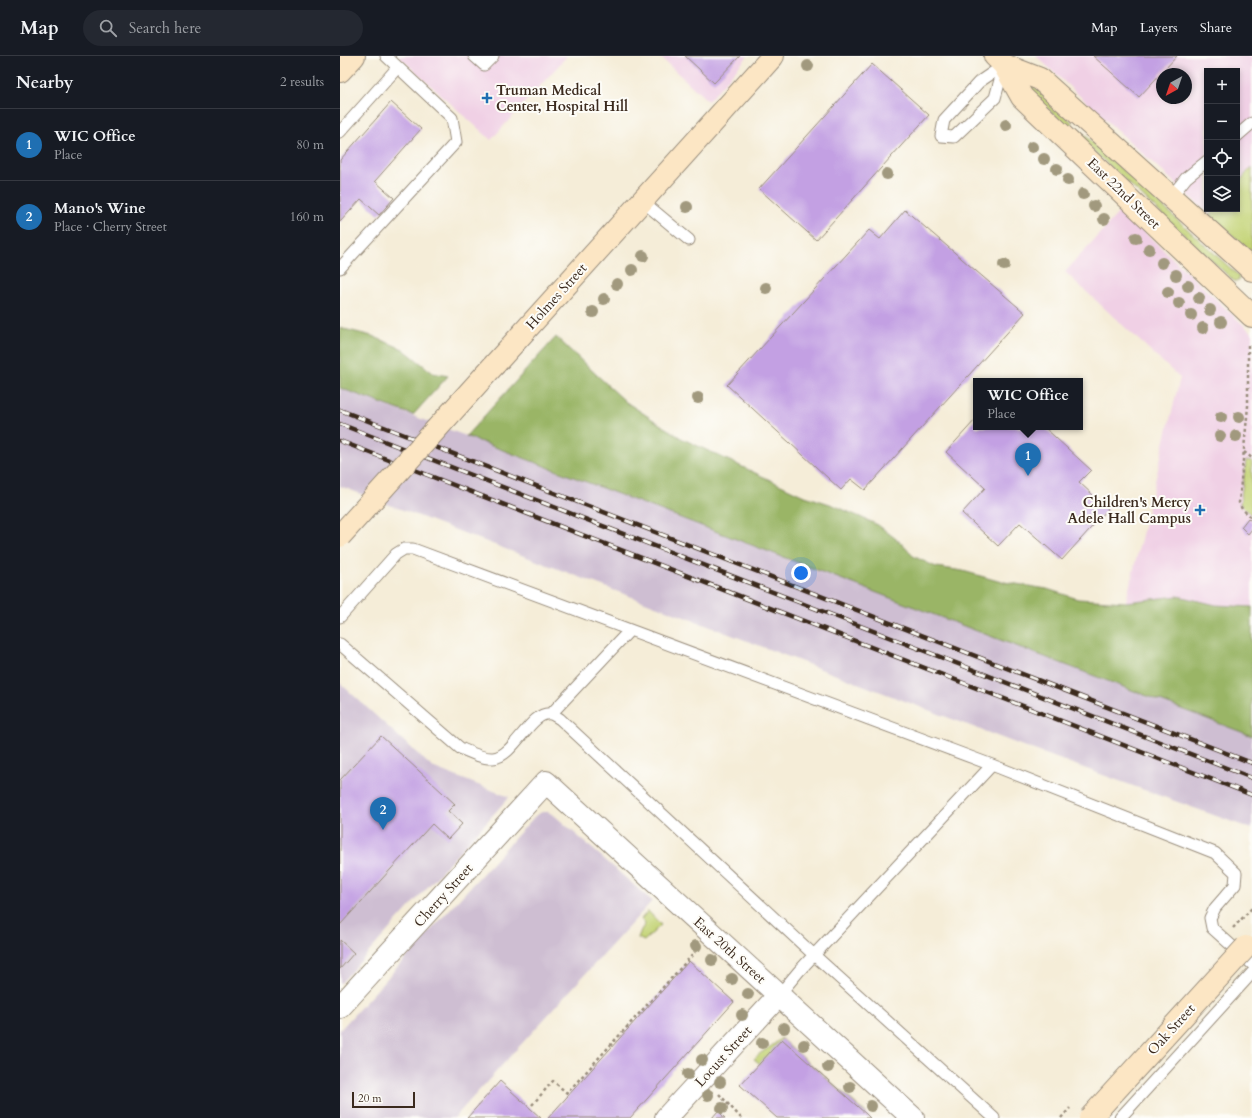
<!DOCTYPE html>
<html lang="en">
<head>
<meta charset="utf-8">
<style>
	:root { --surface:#171b24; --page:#242831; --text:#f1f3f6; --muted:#9ea1a6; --line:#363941; --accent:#1f6fb2 }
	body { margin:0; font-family:Cardo,serif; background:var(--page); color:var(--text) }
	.controls { position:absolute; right:12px; top:12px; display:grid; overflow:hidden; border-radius:0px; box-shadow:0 2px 6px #0003 }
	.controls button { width:36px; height:36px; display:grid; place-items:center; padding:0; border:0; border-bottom:1px solid var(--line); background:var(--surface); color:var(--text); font:20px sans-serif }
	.compass { position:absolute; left:816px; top:12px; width:36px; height:36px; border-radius:50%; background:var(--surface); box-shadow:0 2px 6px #0003; rotate:220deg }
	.scale { position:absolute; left:12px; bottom:10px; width:63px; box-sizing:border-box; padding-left:4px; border:2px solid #3b2a1e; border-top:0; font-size:11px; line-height:14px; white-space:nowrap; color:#3b2a1e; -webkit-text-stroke:3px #fdfcf7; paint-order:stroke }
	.you { position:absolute; left:461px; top:517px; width:14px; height:14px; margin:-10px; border:3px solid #fff; border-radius:50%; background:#1a73e8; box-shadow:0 0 0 6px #1a73e833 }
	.badge { display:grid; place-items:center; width:26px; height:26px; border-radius:50%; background:var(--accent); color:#fff; font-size:13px; font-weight:700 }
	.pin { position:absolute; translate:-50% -33px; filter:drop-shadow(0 1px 2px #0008) }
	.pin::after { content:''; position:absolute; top:21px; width:14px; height:12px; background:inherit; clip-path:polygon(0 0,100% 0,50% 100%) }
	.popup { position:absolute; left:633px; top:322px; width:110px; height:52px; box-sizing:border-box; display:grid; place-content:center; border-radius:0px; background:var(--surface); filter:drop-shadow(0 1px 3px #0005); font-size:13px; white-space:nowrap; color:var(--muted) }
	.popup b { font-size:15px; color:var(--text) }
	.popup::after { content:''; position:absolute; left:50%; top:100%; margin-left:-8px; border:8px solid transparent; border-top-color:var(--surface) }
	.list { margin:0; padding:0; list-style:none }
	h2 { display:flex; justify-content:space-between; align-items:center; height:52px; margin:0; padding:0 16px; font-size:17px }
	h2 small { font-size:13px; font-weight:400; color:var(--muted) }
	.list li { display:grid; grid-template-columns:26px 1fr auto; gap:12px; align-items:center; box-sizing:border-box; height:72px; padding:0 16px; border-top:1px solid var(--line) }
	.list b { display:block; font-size:15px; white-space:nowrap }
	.list p { margin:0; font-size:13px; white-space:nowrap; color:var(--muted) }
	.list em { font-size:13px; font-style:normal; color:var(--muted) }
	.icon { flex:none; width:22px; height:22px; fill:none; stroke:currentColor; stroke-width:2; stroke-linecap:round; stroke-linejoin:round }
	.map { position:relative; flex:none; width:912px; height:1062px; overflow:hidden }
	header { display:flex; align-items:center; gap:24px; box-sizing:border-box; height:56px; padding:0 20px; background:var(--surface); border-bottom:1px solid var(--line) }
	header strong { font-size:19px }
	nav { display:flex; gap:22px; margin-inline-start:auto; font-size:14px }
	.search { width:280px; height:36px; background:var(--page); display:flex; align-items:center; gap:10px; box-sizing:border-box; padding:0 14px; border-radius:22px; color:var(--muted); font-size:15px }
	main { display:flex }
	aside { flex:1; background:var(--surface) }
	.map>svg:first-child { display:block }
	.built { fill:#f0d0e5; fill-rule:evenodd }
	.industrial { fill:#cebed2 }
	.green { fill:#c3d375; stroke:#7f7e4a }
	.forest { fill:#9ab566; stroke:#6a7042 }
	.building { fill:#c3a0e3 }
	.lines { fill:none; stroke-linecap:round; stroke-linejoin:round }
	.lane-casing { stroke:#988c7b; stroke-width:13 }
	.street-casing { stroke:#988c7b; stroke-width:24 }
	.secondary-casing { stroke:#988c7b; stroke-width:24 }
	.path { stroke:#988c7b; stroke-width:2.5; stroke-dasharray:3 3; stroke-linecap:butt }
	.lane { stroke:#fff; stroke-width:11 }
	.street { stroke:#fff; stroke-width:22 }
	.secondary { stroke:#fce6c4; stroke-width:22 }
	.rail-casing { stroke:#3b2a1e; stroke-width:4.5 }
	.rail { stroke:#fdfcf7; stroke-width:3; stroke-dasharray:9; stroke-linecap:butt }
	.secondary-bridge-casing { stroke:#988c7b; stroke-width:24; stroke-linecap:butt }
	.path-bridge { stroke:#988c7b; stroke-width:2.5; stroke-dasharray:3 3; stroke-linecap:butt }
	.secondary-bridge { stroke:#fce6c4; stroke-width:22 }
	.tree { fill:#a1997e }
	.poi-dot { fill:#1f6fb2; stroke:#fdfcf7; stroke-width:1.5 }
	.labels { text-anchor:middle; stroke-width:4; stroke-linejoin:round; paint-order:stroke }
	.poi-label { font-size:14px; font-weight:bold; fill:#3b2a1e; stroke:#fdfcf7; text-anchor:start }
	.street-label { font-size:14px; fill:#3b2a1e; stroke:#fdfcf7 }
</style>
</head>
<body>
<header>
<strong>Map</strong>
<div class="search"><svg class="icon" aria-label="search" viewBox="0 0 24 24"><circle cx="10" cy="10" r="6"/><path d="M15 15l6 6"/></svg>Search here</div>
<nav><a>Map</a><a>Layers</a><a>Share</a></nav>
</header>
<main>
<aside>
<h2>Nearby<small>2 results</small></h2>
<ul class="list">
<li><span class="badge">1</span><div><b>WIC Office</b><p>Place</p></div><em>80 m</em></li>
<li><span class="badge">2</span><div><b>Mano's Wine</b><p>Place · Cherry Street</p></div><em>160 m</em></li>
</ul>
</aside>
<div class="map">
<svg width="912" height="1062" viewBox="0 0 912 1062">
	<rect width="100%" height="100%" fill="#fdfcf7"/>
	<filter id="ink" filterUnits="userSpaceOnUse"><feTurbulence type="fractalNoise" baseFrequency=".025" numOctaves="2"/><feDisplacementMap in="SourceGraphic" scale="8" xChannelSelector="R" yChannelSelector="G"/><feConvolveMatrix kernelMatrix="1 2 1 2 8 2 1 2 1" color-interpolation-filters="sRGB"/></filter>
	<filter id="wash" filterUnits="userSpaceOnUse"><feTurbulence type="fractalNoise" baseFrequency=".012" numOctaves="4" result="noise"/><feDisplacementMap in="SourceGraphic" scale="16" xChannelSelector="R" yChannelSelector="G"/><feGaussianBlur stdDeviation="0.9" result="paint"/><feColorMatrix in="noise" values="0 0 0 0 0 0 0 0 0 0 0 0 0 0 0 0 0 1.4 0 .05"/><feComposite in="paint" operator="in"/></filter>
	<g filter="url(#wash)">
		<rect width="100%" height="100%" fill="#f5edd8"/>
		<path class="built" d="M58 0H227L151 84Z
			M319 0H408L368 45Z
			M696 0H912V111L897 128V15H867V153H875L870 159ZM822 18H846V42H822Z
			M781 154 912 277V635L776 586 840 322 725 216Z"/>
		<path class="industrial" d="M0 332 912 680V773L683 690 0 430Z
			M0 627 92 711 169 741 0 928Z
			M202 756H208L214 759 312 845 114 1062H0V974L195 760Z"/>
		<path class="green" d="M688 25 731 65 732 67 730 71H728L684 31Z
			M738 73 899 220V225H894L735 78 734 76Z
			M912 111V197L870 159 875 153H897V128Z
			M906 404 912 405V460L900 448Z
			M308 855 321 869 304 885 298 882 301 874 305 868 301 863Z
			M441 982 526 1057V1058L420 1008 414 1003C422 994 433 991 441 982Z"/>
		<path class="forest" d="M0 272 32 280 63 293 93 317 108 320 73 359 0 332Z
			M216 281 286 346 341 382 462 439 493 449 538 469 560 486 573 500 596 511 623 515 658 525 707 533 738 543 786 546 838 540 876 549 912 551V680L126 380Z"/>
		<g id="blocks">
			<path class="building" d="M345 0H400L374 27Z
				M753 0H837L799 41Z
				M532 8 589 59 476 184 419 133Z
				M51 46 81 73 35 125 54 142 39 159 21 143 0 166V104Z
				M565 154 685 257 525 434 511 423 501 434 387 329 529 174 540 183Z
				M636 363V371H677L680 373 682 371H704L751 414 739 426 768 453 722 504 680 467 658 490 622 457 645 432 606 396Z
				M908 462 912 466V473L908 478 901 471Z
				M41 680 115 748 108 755 122 768 108 783 92 768 0 869V724Z
				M0 884 14 897 0 913Z
				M349 905 394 946 290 1062H208Z
				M442 983 526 1058 530 1062H437L400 1029Z
				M160 1025 201 1062H127Z
				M378 1055 385 1062H372Z"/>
		</g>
	</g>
	<g filter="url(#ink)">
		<use href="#blocks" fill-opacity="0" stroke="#988c7b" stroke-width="1"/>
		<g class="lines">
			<defs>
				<path id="lane" d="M134 0 144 9 153 0
					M664 9 655 42 614 81 601 80 604 64 639 26Z
					M0 76 58 11
					M897 80 912 67
					M831 141 846 122 867 105
					M301 144 349 184
					M0 212 116 86 112 62 46 0
					M0 561 56 498 64 493H73L652 709 875 797 896 817 895 829 875 852 870 862 872 872 912 908
					M0 588 120 692C129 696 143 703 153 702 174 701 191 654 211 658 214 659 217 661 220 663L474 899 654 1062
					M211 658 289 575
					M439 939 459 915 652 709
					M780 1062 912 917"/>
				<path id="street" d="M0 951 206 726 573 1062
					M326 1062 439 939"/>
				<path id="secondary" d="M655 0 664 9 682 41 912 260
					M664 9 700 23 912 214
					M0 15 14 0
					M155 308 433 0"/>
			</defs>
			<use href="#lane" class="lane-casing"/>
			<use href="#street" class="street-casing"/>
			<use href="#secondary" class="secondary-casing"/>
			<path class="path" d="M908 289V350L899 447 902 453 912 462
				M904 396 912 402
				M379 1038 401 1062
				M192 1049 213 1025 227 1037 355 896"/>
			<use href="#lane" class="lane"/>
			<use href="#street" class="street"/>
			<use href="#secondary" class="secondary"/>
			<defs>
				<path id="rail" d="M0 354 912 707
					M0 368 912 722
					M0 385 912 739"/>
			</defs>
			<use href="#rail" class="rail-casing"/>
			<use href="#rail" class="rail"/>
			<defs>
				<path id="secondary-bridge" d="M0 480 155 308
					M750 1062 906 891"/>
			</defs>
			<use href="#secondary-bridge" class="secondary-bridge-casing"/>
			<path class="path-bridge" d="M893 872 912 852
				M721 1062 730 1052"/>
			<use href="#secondary-bridge" class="secondary-bridge"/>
		</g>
		<g class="tree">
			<circle cx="468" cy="10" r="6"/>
			<circle cx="666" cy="69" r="6"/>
			<circle cx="692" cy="91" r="6"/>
			<circle cx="704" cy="103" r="6"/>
			<circle cx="717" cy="113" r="6"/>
			<circle cx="547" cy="118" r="6"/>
			<circle cx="728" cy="124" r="6"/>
			<circle cx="743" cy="138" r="6"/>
			<circle cx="754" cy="150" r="6"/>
			<circle cx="347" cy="151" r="6"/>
			<circle cx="764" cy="163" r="6"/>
			<circle cx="796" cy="182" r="6"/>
			<circle cx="809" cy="193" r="6"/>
			<circle cx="303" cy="200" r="6"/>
			<circle cx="822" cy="207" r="6"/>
			<circle cx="664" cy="209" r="6"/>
			<circle cx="292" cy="214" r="6"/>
			<circle cx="836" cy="219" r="6"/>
			<circle cx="277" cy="228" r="6"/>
			<circle cx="848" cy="230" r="6"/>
			<circle cx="426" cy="232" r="6"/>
			<circle cx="828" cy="236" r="6"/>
			<circle cx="859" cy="242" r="6"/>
			<circle cx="264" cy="243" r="6"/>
			<circle cx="839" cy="247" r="6"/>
			<circle cx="870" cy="254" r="6"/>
			<circle cx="253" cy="256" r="6"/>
			<circle cx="851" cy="259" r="6"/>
			<circle cx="881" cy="266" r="6"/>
			<circle cx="863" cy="272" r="6"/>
			<circle cx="358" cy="342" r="6"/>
			<circle cx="881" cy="361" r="6"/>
			<circle cx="899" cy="361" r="6"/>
			<circle cx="880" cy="380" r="6"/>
			<circle cx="896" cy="380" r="6"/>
			<circle cx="356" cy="890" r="6"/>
			<circle cx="372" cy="904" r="6"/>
			<circle cx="392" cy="923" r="6"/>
			<circle cx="408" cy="938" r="6"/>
			<circle cx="402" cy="959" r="6"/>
			<circle cx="444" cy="972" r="6"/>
			<circle cx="422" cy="987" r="6"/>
			<circle cx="464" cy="989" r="6"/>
			<circle cx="362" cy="1004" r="6"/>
			<circle cx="488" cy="1011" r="6"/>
			<circle cx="348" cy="1018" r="6"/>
			<circle cx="380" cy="1026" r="6"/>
			<circle cx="510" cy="1031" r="6"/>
			<circle cx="368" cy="1039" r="6"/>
			<circle cx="531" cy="1050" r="6"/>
			<circle cx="382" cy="1052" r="6"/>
		</g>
	</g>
	<g class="poi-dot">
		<path d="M145 36h4v4h4v4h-4v4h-4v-4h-4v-4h4z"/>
		<path d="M858 448h4v4h4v4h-4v4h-4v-4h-4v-4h4z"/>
	</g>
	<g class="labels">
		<g class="poi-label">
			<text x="156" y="39">Truman Medical<tspan x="156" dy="16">Center, Hospital Hill</tspan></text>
			<text x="851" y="451" text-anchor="end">Children's Mercy<tspan x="851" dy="16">Adele Hall Campus</tspan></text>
		</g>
		<g class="street-label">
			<text transform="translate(784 137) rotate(44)" y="5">East 22nd Street</text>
			<text transform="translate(216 240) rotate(-48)" y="5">Holmes Street</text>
			<text transform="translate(103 839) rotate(-48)" y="5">Cherry Street</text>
			<text transform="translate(390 894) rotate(42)" y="5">East 20th Street</text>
			<text transform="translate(831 973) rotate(-48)" y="5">Oak Street</text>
			<text transform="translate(383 1000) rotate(-48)" y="5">Locust Street</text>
		</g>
	</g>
</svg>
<div class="controls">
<button>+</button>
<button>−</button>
<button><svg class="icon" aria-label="locate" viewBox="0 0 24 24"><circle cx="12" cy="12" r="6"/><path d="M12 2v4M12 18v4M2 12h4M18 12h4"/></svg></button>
<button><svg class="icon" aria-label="layers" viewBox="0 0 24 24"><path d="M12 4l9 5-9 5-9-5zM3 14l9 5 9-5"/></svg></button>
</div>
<svg class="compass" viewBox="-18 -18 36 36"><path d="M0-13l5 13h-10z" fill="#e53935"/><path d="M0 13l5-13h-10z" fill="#9ea1a6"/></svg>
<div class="scale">20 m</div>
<div class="you"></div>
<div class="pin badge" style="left:688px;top:420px">1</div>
<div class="popup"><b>WIC Office</b>Place</div>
<div class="pin badge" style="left:43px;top:774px">2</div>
</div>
</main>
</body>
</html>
